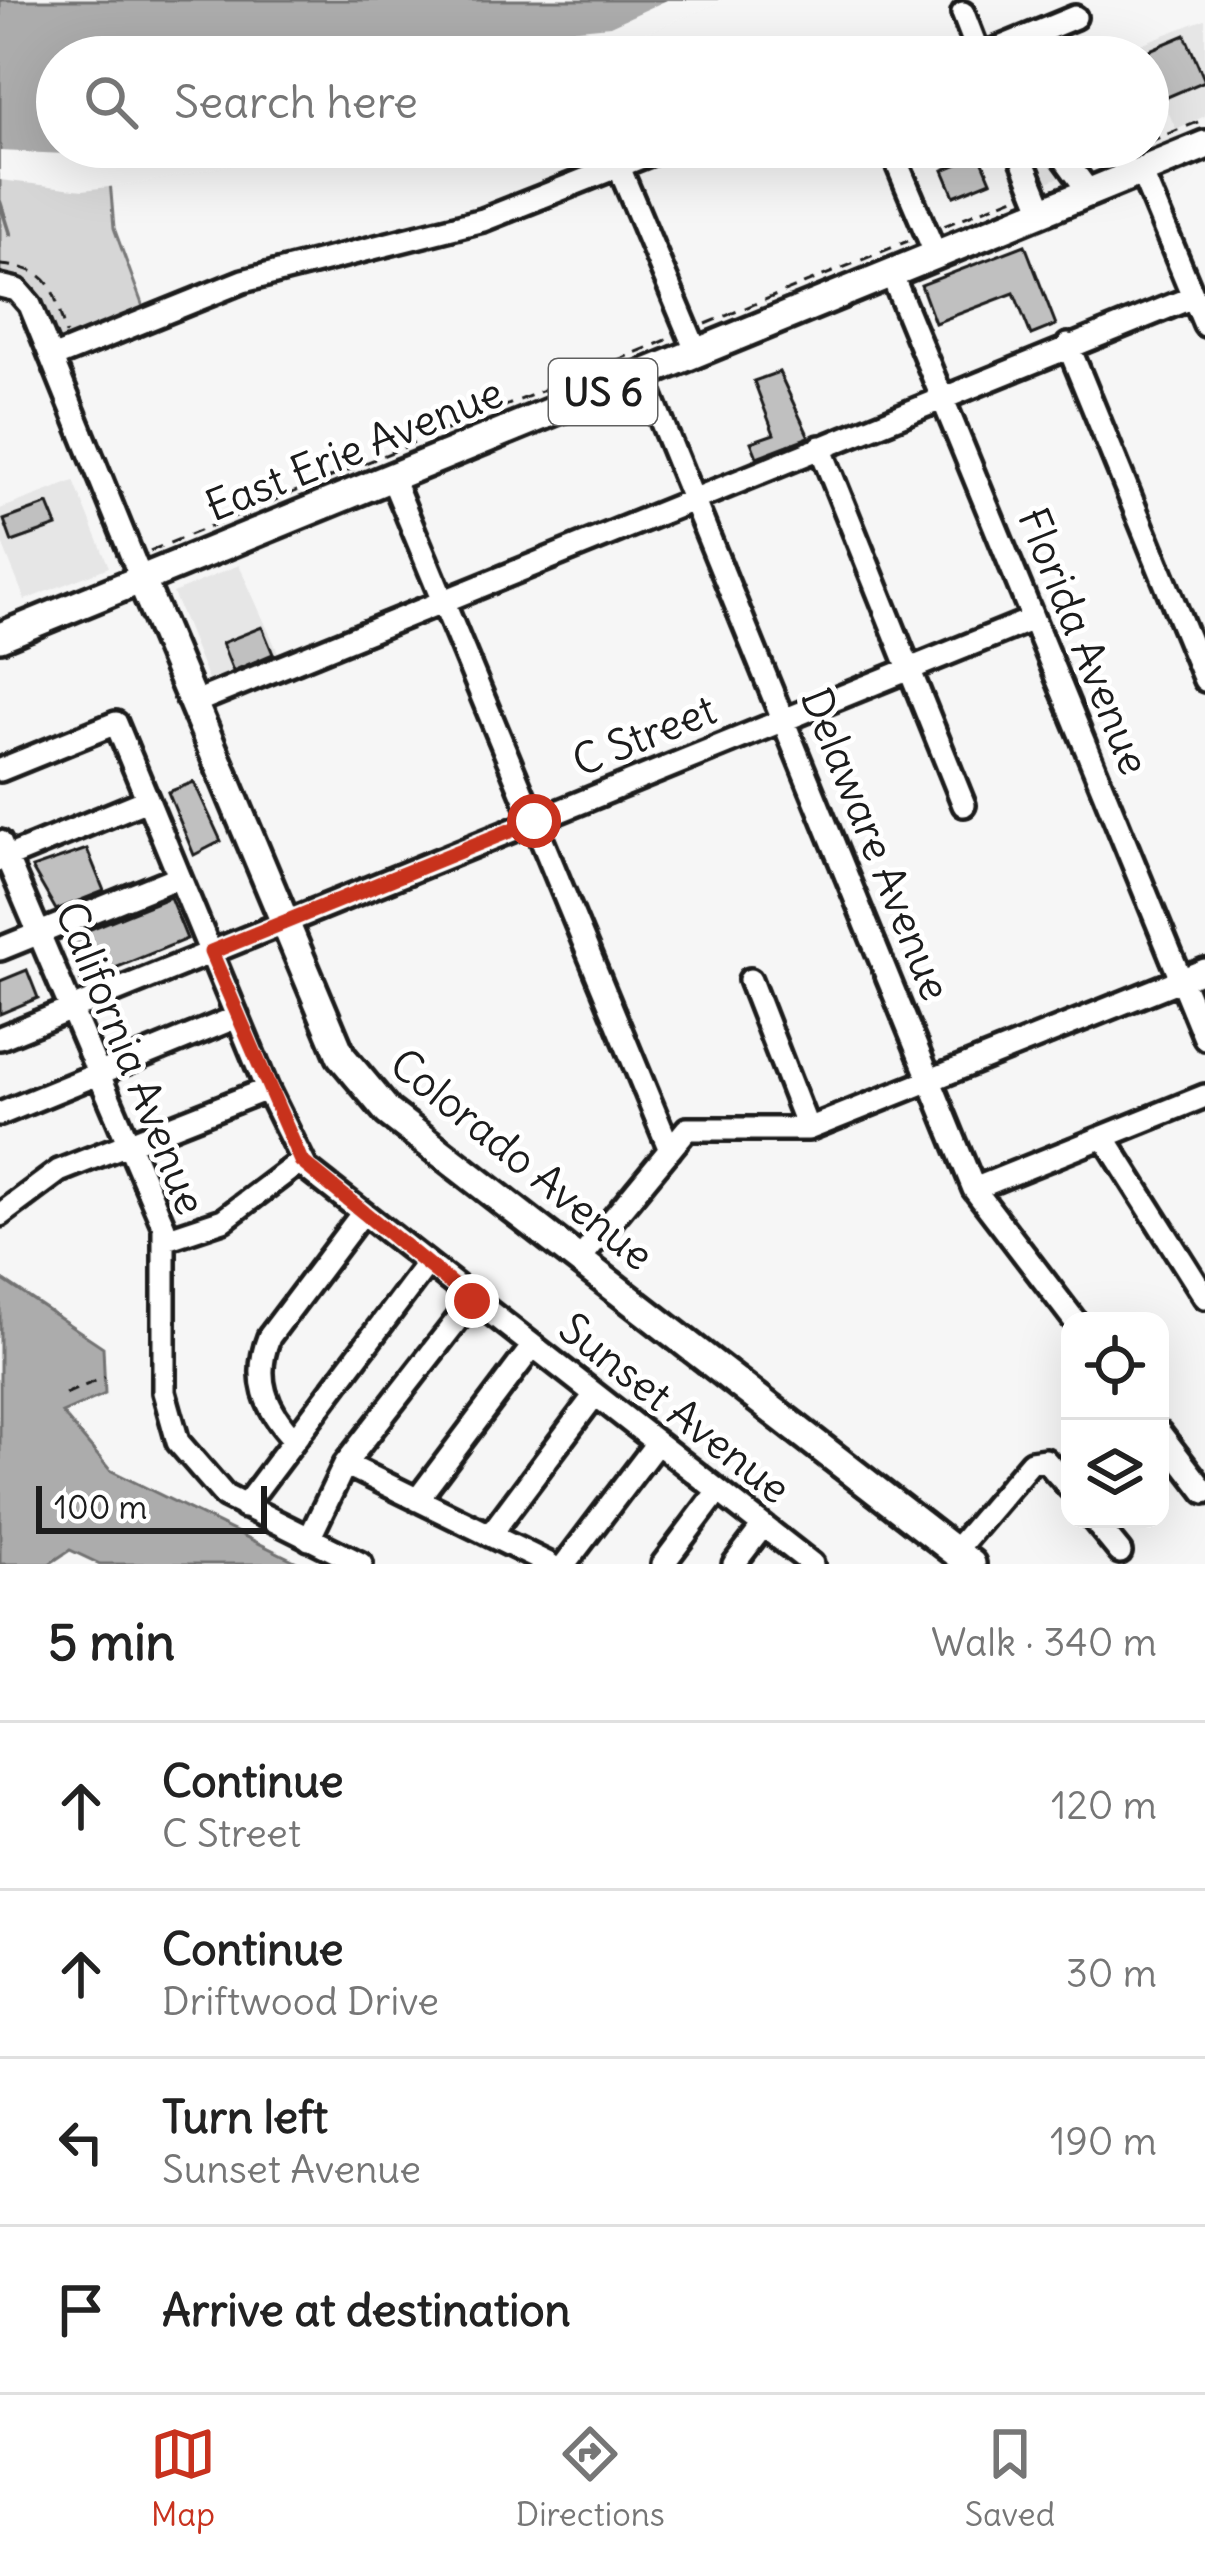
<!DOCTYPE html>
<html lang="en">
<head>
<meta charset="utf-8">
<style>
	:root { --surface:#fff; --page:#f2f2f2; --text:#222; --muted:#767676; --line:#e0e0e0; --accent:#c8321e }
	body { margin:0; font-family:Delius,sans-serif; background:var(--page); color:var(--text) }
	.controls { position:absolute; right:36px; bottom:36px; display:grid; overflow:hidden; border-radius:24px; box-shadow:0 12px 48px #0002 }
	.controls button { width:108px; height:108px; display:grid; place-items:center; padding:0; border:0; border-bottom:3px solid var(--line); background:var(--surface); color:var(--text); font:60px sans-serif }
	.scale { position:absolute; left:36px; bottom:30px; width:231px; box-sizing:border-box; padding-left:12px; border:6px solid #1c1c1c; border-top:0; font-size:33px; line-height:42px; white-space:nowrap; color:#1c1c1c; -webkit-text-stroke:9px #fff; paint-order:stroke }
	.stop { position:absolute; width:36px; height:36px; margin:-27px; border:9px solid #c8321e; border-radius:50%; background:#fff }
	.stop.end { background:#c8321e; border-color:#fff; box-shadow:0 3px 12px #0008 }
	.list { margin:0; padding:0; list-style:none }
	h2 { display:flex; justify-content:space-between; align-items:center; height:156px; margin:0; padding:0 48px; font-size:51px }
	h2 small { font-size:39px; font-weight:400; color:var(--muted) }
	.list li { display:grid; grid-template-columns:78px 1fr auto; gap:36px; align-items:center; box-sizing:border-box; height:168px; padding:0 48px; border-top:3px solid var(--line) }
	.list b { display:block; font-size:45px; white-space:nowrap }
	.list p { margin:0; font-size:39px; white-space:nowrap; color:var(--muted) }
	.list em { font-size:39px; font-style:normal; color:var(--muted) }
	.icon { flex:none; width:66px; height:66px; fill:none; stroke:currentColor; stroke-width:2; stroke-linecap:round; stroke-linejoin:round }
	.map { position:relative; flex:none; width:1205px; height:1564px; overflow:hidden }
	.search { position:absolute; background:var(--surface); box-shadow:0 12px 48px #0002; left:36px; right:36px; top:36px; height:132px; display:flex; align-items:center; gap:30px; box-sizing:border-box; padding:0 42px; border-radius:66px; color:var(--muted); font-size:45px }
	.sheet { height:828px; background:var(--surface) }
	nav { display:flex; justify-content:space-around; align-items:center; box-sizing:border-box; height:168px; border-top:3px solid var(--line); background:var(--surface); font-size:33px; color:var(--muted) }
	nav a { display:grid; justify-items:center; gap:6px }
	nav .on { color:var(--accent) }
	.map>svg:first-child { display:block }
	.built { fill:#e6e6e6 }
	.green { fill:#d6d6d6; stroke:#797979; stroke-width:3 }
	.water { fill:#acacac; stroke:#727272; stroke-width:3 }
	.pier { fill:#f6f6f6 }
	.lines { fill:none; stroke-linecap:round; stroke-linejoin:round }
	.stream { stroke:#727272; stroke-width:4.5 }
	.building { fill:#c0c0c0; stroke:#1c1c1c; stroke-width:3 }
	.minor-casing { stroke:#1c1c1c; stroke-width:30 }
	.major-casing { stroke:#1c1c1c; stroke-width:36 }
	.path { stroke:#1c1c1c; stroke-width:3; stroke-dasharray:12 9; stroke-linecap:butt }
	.minor { stroke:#fff; stroke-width:21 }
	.major { stroke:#fff; stroke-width:27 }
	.route { stroke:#c8321e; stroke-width:15 }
	.labels { text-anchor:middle; stroke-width:10; stroke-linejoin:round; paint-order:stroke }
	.shield { fill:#fff; stroke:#606060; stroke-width:3 }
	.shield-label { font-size:39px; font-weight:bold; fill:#1c1c1c }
	.street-label { font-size:42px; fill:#1c1c1c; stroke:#fff }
</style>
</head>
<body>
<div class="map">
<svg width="1205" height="1564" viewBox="0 0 1205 1564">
	<rect width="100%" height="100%" fill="#f6f6f6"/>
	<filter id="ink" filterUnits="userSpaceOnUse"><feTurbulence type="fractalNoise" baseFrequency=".00833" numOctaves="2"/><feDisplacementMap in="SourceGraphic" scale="24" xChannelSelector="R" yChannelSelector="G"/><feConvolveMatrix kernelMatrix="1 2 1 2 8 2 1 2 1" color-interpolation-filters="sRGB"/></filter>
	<g filter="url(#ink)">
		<path class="built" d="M1205 19V116L1176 129 1138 45Z
			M1031 147H1135L1045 183Z
			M74 481 109 567 25 600 0 538V509Z
			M239 565 280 657 210 685 173 593Z"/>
		<path class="green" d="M0 174 110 181 114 228 146 315 59 346C47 318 41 269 0 279Z"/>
		<path class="water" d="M0 0H718L518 57H57V147H260L0 174Z
			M0 1278 103 1347 105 1394 62 1413 110 1470 301 1564H100L70 1550 49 1564H0Z"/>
		<path class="pier" d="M667 0H724L630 40 540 57H473L568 30 610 26Z
			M210 147H266L240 163 143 183 83 190 0 180V151L130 157Z"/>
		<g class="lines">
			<path class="stream" d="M0 202 10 234"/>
		</g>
		<path class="building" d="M1185 35 1205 81 1165 98 1145 52Z
			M980 155 991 181 954 196 943 170Z
			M1025 245 1056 325 1031 335 1014 293 935 323 921 285Z
			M779 372 809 437 757 457 751 442 774 434 754 381Z
			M48 504 57 526 12 542 4 520Z
			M262 627 273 654 233 671 222 643Z
			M194 782 221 841 194 855 168 792Z
			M87 849 104 891 56 910 32 868Z
			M170 897 187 939 81 982 68 938Z
			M27 970 38 998 0 1014V981Z"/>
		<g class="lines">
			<defs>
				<path id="minor" d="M963 13 980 57
					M980 56 1075 17
					M890 147 936 255
					M1017 147 1043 211
					M1056 147 1089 192
					M1117 147 1128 176
					M619 167 697 353
					M1141 171 1205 325
					M891 273 1205 1038
					M0 286 17 290 30 305 142 581
					M1068 345 1205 680
					M52 358 243 281 483 220 667 147
					M643 376 974 1189 1075 1321
					M820 447 964 805
					M392 478 670 1150
					M193 703 1193 297
					M0 770 116 723 267 1089 306 1168 812 1564
					M0 842 164 1227V1392L178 1442 225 1496 361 1564
					M0 860 147 800
					M0 949 178 877
					M750 980 808 1129
					M0 1038 1033 619
					M0 1114 237 1017
					M1104 1137 1205 1297
					M974 1189 1205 1096
					M0 1215 59 1171 267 1089
					M166 1239 223 1220 301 1161
					M579 1260 687 1129H808L1205 970
					M1160 1433 1205 1492
					M294 1439C265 1409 253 1378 269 1337L361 1215
					M345 1464 549 1564
					M417 1500 532 1347
					M244 1507 426 1265
					M1093 1519 1120 1552
					M490 1535 594 1396
					M309 1539 345 1464 472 1301
					M955 1551 1031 1462 1045 1460 1070 1488
					M565 1564 657 1443
					M663 1564 718 1491
					M734 1564 763 1526"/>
				<path id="major" d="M142 581 341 1056 388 1112 971 1564
					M0 637 1205 145"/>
			</defs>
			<use href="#minor" class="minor-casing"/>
			<use href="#major" class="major-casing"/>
			<path class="path" d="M1148 142 1205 119
				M944 226 1019 195
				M0 265C54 269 52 288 66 334
				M706 324 908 241
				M150 551 669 339
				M65 1394 105 1377"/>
			<use href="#minor" class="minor"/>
			<use href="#major" class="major"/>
		</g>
	</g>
	<g class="lines" filter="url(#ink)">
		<path class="route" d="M472 1301 301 1161 211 952 534 821"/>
	</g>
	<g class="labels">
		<rect class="shield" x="549" y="359" width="108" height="66" rx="9"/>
		<g class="shield-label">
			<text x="603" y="406">US 6</text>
		</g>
		<g class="street-label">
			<text transform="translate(354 449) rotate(-22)" y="15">East Erie Avenue</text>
			<text transform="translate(1084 641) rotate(68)" y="15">Florida Avenue</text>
			<text transform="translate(644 735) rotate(-22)" y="15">C Street</text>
			<text transform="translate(876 844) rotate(68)" y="15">Delaware Avenue</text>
			<text transform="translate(131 1058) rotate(68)" y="15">California Avenue</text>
			<text transform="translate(522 1159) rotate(39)" y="15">Colorado Avenue</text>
			<text transform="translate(675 1408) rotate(38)" y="15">Sunset Avenue</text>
		</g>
	</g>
</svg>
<div class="controls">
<button><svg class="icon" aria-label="locate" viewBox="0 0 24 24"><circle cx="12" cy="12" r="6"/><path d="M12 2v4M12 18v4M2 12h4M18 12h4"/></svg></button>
<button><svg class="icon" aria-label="layers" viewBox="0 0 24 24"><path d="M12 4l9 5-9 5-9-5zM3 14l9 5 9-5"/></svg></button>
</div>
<div class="scale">100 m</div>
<div class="stop" style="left:534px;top:821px"></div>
<div class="stop end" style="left:472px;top:1301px"></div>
<div class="search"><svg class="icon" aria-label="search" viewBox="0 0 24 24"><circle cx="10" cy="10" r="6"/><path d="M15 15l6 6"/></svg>Search here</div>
</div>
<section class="sheet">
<h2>5 min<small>Walk · 340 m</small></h2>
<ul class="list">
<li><svg class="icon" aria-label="ahead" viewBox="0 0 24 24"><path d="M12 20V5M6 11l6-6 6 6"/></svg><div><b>Continue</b><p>C Street</p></div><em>120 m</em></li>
<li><svg class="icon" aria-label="ahead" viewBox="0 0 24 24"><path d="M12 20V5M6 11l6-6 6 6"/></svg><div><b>Continue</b><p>Driftwood Drive</p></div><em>30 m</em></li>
<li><svg class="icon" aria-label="left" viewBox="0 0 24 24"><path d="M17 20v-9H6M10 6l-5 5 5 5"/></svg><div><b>Turn left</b><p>Sunset Avenue</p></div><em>190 m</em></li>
<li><svg class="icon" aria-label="arrive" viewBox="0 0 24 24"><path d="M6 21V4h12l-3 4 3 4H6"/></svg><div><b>Arrive at destination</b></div></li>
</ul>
</section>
<nav>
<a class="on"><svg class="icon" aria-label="map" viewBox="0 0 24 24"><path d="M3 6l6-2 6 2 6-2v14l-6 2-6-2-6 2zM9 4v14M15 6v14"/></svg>Map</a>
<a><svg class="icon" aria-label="directions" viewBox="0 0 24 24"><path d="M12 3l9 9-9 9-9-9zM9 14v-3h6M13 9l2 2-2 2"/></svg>Directions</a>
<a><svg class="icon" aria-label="saved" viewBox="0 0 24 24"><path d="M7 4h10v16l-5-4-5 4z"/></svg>Saved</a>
</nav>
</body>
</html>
